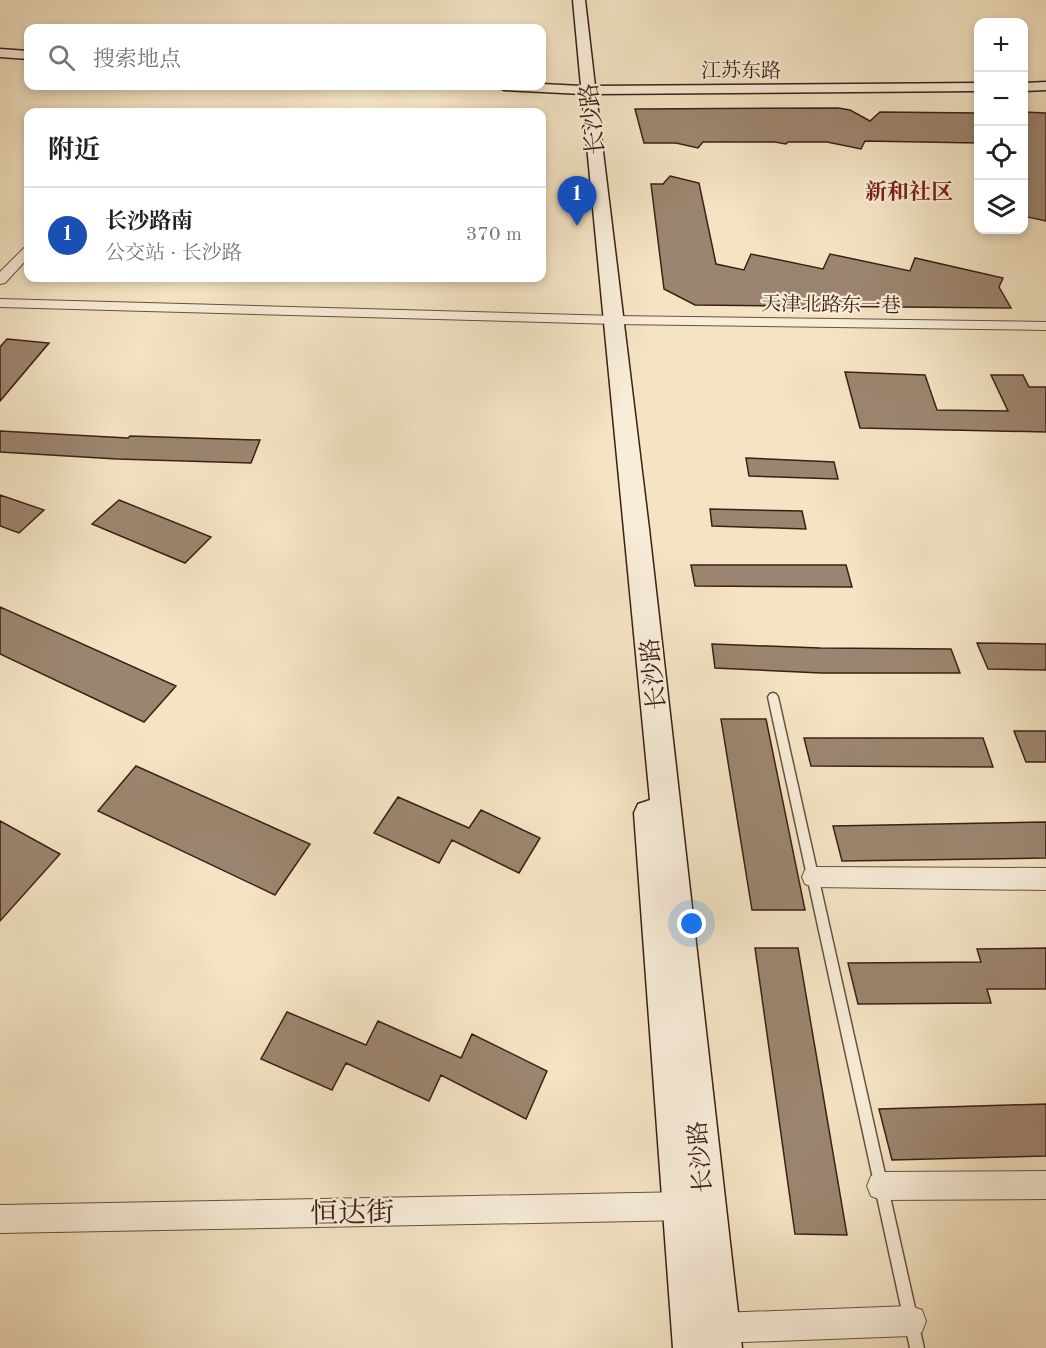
<!DOCTYPE html>
<html lang="zh">
<head>
<meta charset="utf-8">
<style>
	:root { --surface:#fff; --page:#f6f6f6; --text:#222; --muted:#767676; --line:#e0e0e0; --accent:#0f766e }
	body { margin:0; font-family:"Old Standard TT","Noto Serif SC",serif; background:var(--page); color:var(--text) }
	.controls { position:absolute; right:18px; top:18px; display:grid; overflow:hidden; border-radius:12px; box-shadow:0 3px 9px #0003 }
	.controls button { width:54px; height:54px; display:grid; place-items:center; padding:0; border:0; border-bottom:2px solid var(--line); background:var(--surface); color:var(--text); font:30px sans-serif }
	.you { position:absolute; left:692px; top:924px; width:21px; height:21px; margin:-15px; border:4px solid #fff; border-radius:50%; background:#1a73e8; box-shadow:0 0 0 9px #1a73e833 }
	.badge { display:grid; place-items:center; width:39px; height:39px; border-radius:50%; background:var(--accent); color:#fff; font-size:20px; font-weight:700 }
	.pin { position:absolute; translate:-50% -50px; filter:drop-shadow(0 2px 3px #0008) }
	.pin::after { content:''; position:absolute; top:32px; width:21px; height:18px; background:inherit; clip-path:polygon(0 0,100% 0,50% 100%) }
	.list { margin:0; padding:0; list-style:none }
	h2 { display:flex; justify-content:space-between; align-items:center; height:78px; margin:0; padding:0 24px; font-size:26px }
	h2 small { font-size:20px; font-weight:400; color:var(--muted) }
	.list li { display:grid; grid-template-columns:39px 1fr auto; gap:18px; align-items:center; box-sizing:border-box; height:96px; padding:0 24px; border-top:2px solid var(--line) }
	.list b { display:block; font-size:22px; white-space:nowrap }
	.list p { margin:0; font-size:20px; white-space:nowrap; color:var(--muted) }
	.list em { font-size:20px; font-style:normal; color:var(--muted) }
	.icon { flex:none; width:33px; height:33px; fill:none; stroke:currentColor; stroke-width:2; stroke-linecap:round; stroke-linejoin:round }
	.map { position:relative; flex:none; width:1046px; height:1348px; overflow:hidden }
	.search { position:absolute; background:var(--surface); box-shadow:0 3px 9px #0003; left:24px; top:24px; width:522px; height:66px; display:flex; align-items:center; gap:15px; box-sizing:border-box; padding:0 21px; border-radius:12px; color:var(--muted); font-size:22px }
	.panel { position:absolute; background:var(--surface); box-shadow:0 3px 9px #0003; left:24px; top:108px; width:522px; height:174px; border-radius:12px }
	.map>svg:first-child { display:block }
	.building { fill:#9c8570; stroke:#3c1f14; stroke-width:1.5 }
	.lines { fill:none; stroke-linecap:round; stroke-linejoin:round }
	.lane-casing { stroke:#6a5040; stroke-width:3 }
	.street-casing { stroke:#6a5040; stroke-width:2 }
	.secondary-casing { stroke:#3c1f14; stroke-width:3 }
	.lane { fill:#f8edd9; fill-rule:evenodd }
	.street { fill:#f8edd9; fill-rule:evenodd }
	.secondary { fill:#f8edd9; fill-rule:evenodd }
	.labels { text-anchor:middle; stroke-width:4.5; stroke-linejoin:round; paint-order:stroke }
	.far-street-label { font-size:20px; fill:#3c1f14; stroke:#f8edd9 }
	.far-neighbourhood-label { font-size:22px; font-weight:bold; fill:#7a1f14; stroke:#f8edd9 }
	.street-label { font-size:24px; fill:#3c1f14; stroke:#f8edd9 }
	.near-street-label { font-size:28px; fill:#3c1f14; stroke:#f8edd9 }
</style>
</head>
<body>
<div class="map">
<svg width="1046" height="1348" viewBox="0 0 1046 1348">
	<rect width="100%" height="100%" fill="#f4e4c4"/>
	<filter id="stains"><feTurbulence type="fractalNoise" baseFrequency=".00333" numOctaves="4"/><feColorMatrix values="0 0 0 0 .2 0 0 0 0 .09 0 0 0 0 .02 0 0 0 .5 -.17"/></filter>
	<radialGradient id="worn" r=".72"><stop offset=".6" stop-color="#630" stop-opacity="0"/><stop offset="1" stop-color="#630" stop-opacity=".3"/></radialGradient>
	<path class="building" d="M838 108 850 110 870 121 880 112 978 113V143L865 141 861 149 827 142H788L786 144 775 142H703L698 148 676 143H644L635 109Z
		M1023 112 1046 113V221L1023 216Z
		M670 176 699 183 716 264 744 270 751 254 823 269 830 254 910 271 915 258 1003 278 999 287 1011 308 695 305 664 289 651 184H663Z
		M7 339 49 343 0 401V347Z
		M845 372 925 375 937 410 1008 411 991 375H1023L1029 387H1046V432L860 428Z
		M0 431 128 438 130 436 260 440 251 463 117 459 0 452Z
		M746 458 834 462 838 479 749 476Z
		M0 495 44 510 19 533 0 526Z
		M119 500 211 537 185 563 92 524Z
		M710 509 802 511 806 529 712 526Z
		M691 565H846L852 587 695 586Z
		M0 607 176 686 144 722 0 654Z
		M977 643 1046 644V670L988 669Z
		M712 644 820 648 951 649 960 673H821L715 668Z
		M721 719H766L805 910H752Z
		M1014 731H1046V762H1026Z
		M804 738H983L993 767 811 766Z
		M136 766 310 844 275 895 98 811Z
		M398 797 469 828 481 810 540 838 519 873 452 840 439 863 374 833Z
		M0 821 60 854 0 921Z
		M1046 822V858L842 861 833 826Z
		M755 948H798L847 1235 795 1234Z
		M1046 948V989H987L991 1003 858 1004 848 963 981 962 977 949Z
		M287 1012 366 1045 378 1021 461 1058 472 1034 547 1071 526 1119 441 1075 429 1101 346 1063 332 1090 261 1059Z
		M1046 1104V1156L892 1160 879 1109Z"/>
	<g class="lines">
		<defs>
			<path id="lane" d="M773 693 776 694 778 697 924 1348H910L768 697 770 694Z"/>
			<path id="street" d="M28 247V258L5 283 0 284V272L24 248Z
				M0 299 615 316 1046 322V330L615 324 0 307Z
				M813 867 1046 868V890L813 887 805 884 802 877 805 870Z
				M1046 1171V1199L881 1200 871 1196 867 1186 871 1176 881 1172Z
				M687 1192 697 1196 701 1206 697 1216 687 1220 0 1233V1205Z
				M911 1306 922 1310 926 1321 922 1332 911 1336 718 1343 707 1339 703 1328 707 1317 718 1313Z"/>
			<path id="secondary" d="M573 0H585L595 86 978 83V91L596 94 649 529 742 1348H673L634 813 638 804 650 800 582 94 504 90 497 86 542 84 581 86Z
				M0 49 28 51V59L0 57Z
				M1046 82V90L1024 91V83Z"/>
		</defs>
		<use href="#lane" class="lane-casing"/>
		<use href="#street" class="street-casing"/>
		<use href="#secondary" class="secondary-casing"/>
		<use href="#lane" class="lane"/>
		<use href="#street" class="street"/>
		<use href="#secondary" class="secondary"/>
	</g>
	<g class="labels">
		<g class="far-street-label">
			<text x="741" y="77">江苏东路</text>
			<text transform="translate(831 304) rotate(1)" y="7">天津北路东一巷</text>
		</g>
		<g class="far-neighbourhood-label">
			<text x="909" y="199">新和社区</text>
		</g>
		<g class="street-label">
			<text transform="translate(592 119) rotate(-96)" y="8">长沙路</text>
			<text transform="translate(653 674) rotate(-96)" y="8">长沙路</text>
			<text transform="translate(700 1157) rotate(-95)" y="8">长沙路</text>
		</g>
		<g class="near-street-label">
			<text transform="translate(352 1212) rotate(-1)" y="10">恒达街</text>
		</g>
	</g>
	<rect width="100%" height="100%" filter="url(#stains)"/>
	<rect width="100%" height="100%" fill="url(#worn)"/>
</svg>
<div class="controls">
<button>+</button>
<button>−</button>
<button><svg class="icon" aria-label="locate" viewBox="0 0 24 24"><circle cx="12" cy="12" r="6"/><path d="M12 2v4M12 18v4M2 12h4M18 12h4"/></svg></button>
<button><svg class="icon" aria-label="layers" viewBox="0 0 24 24"><path d="M12 4l9 5-9 5-9-5zM3 14l9 5 9-5"/></svg></button>
</div>
<div class="you"></div>
<div class="pin badge" style="left:577px;top:226px;background:#1a4fb4">1</div>
<div class="search"><svg class="icon" aria-label="search" viewBox="0 0 24 24"><circle cx="10" cy="10" r="6"/><path d="M15 15l6 6"/></svg>搜索地点</div>
<section class="panel">
<h2>附近<small></small></h2>
<ul class="list">
<li><span class="badge" style="background:#1a4fb4">1</span><div><b>长沙路南</b><p>公交站 · 长沙路</p></div><em>370 m</em></li>
</ul>
</section>
</div>
</body>
</html>
